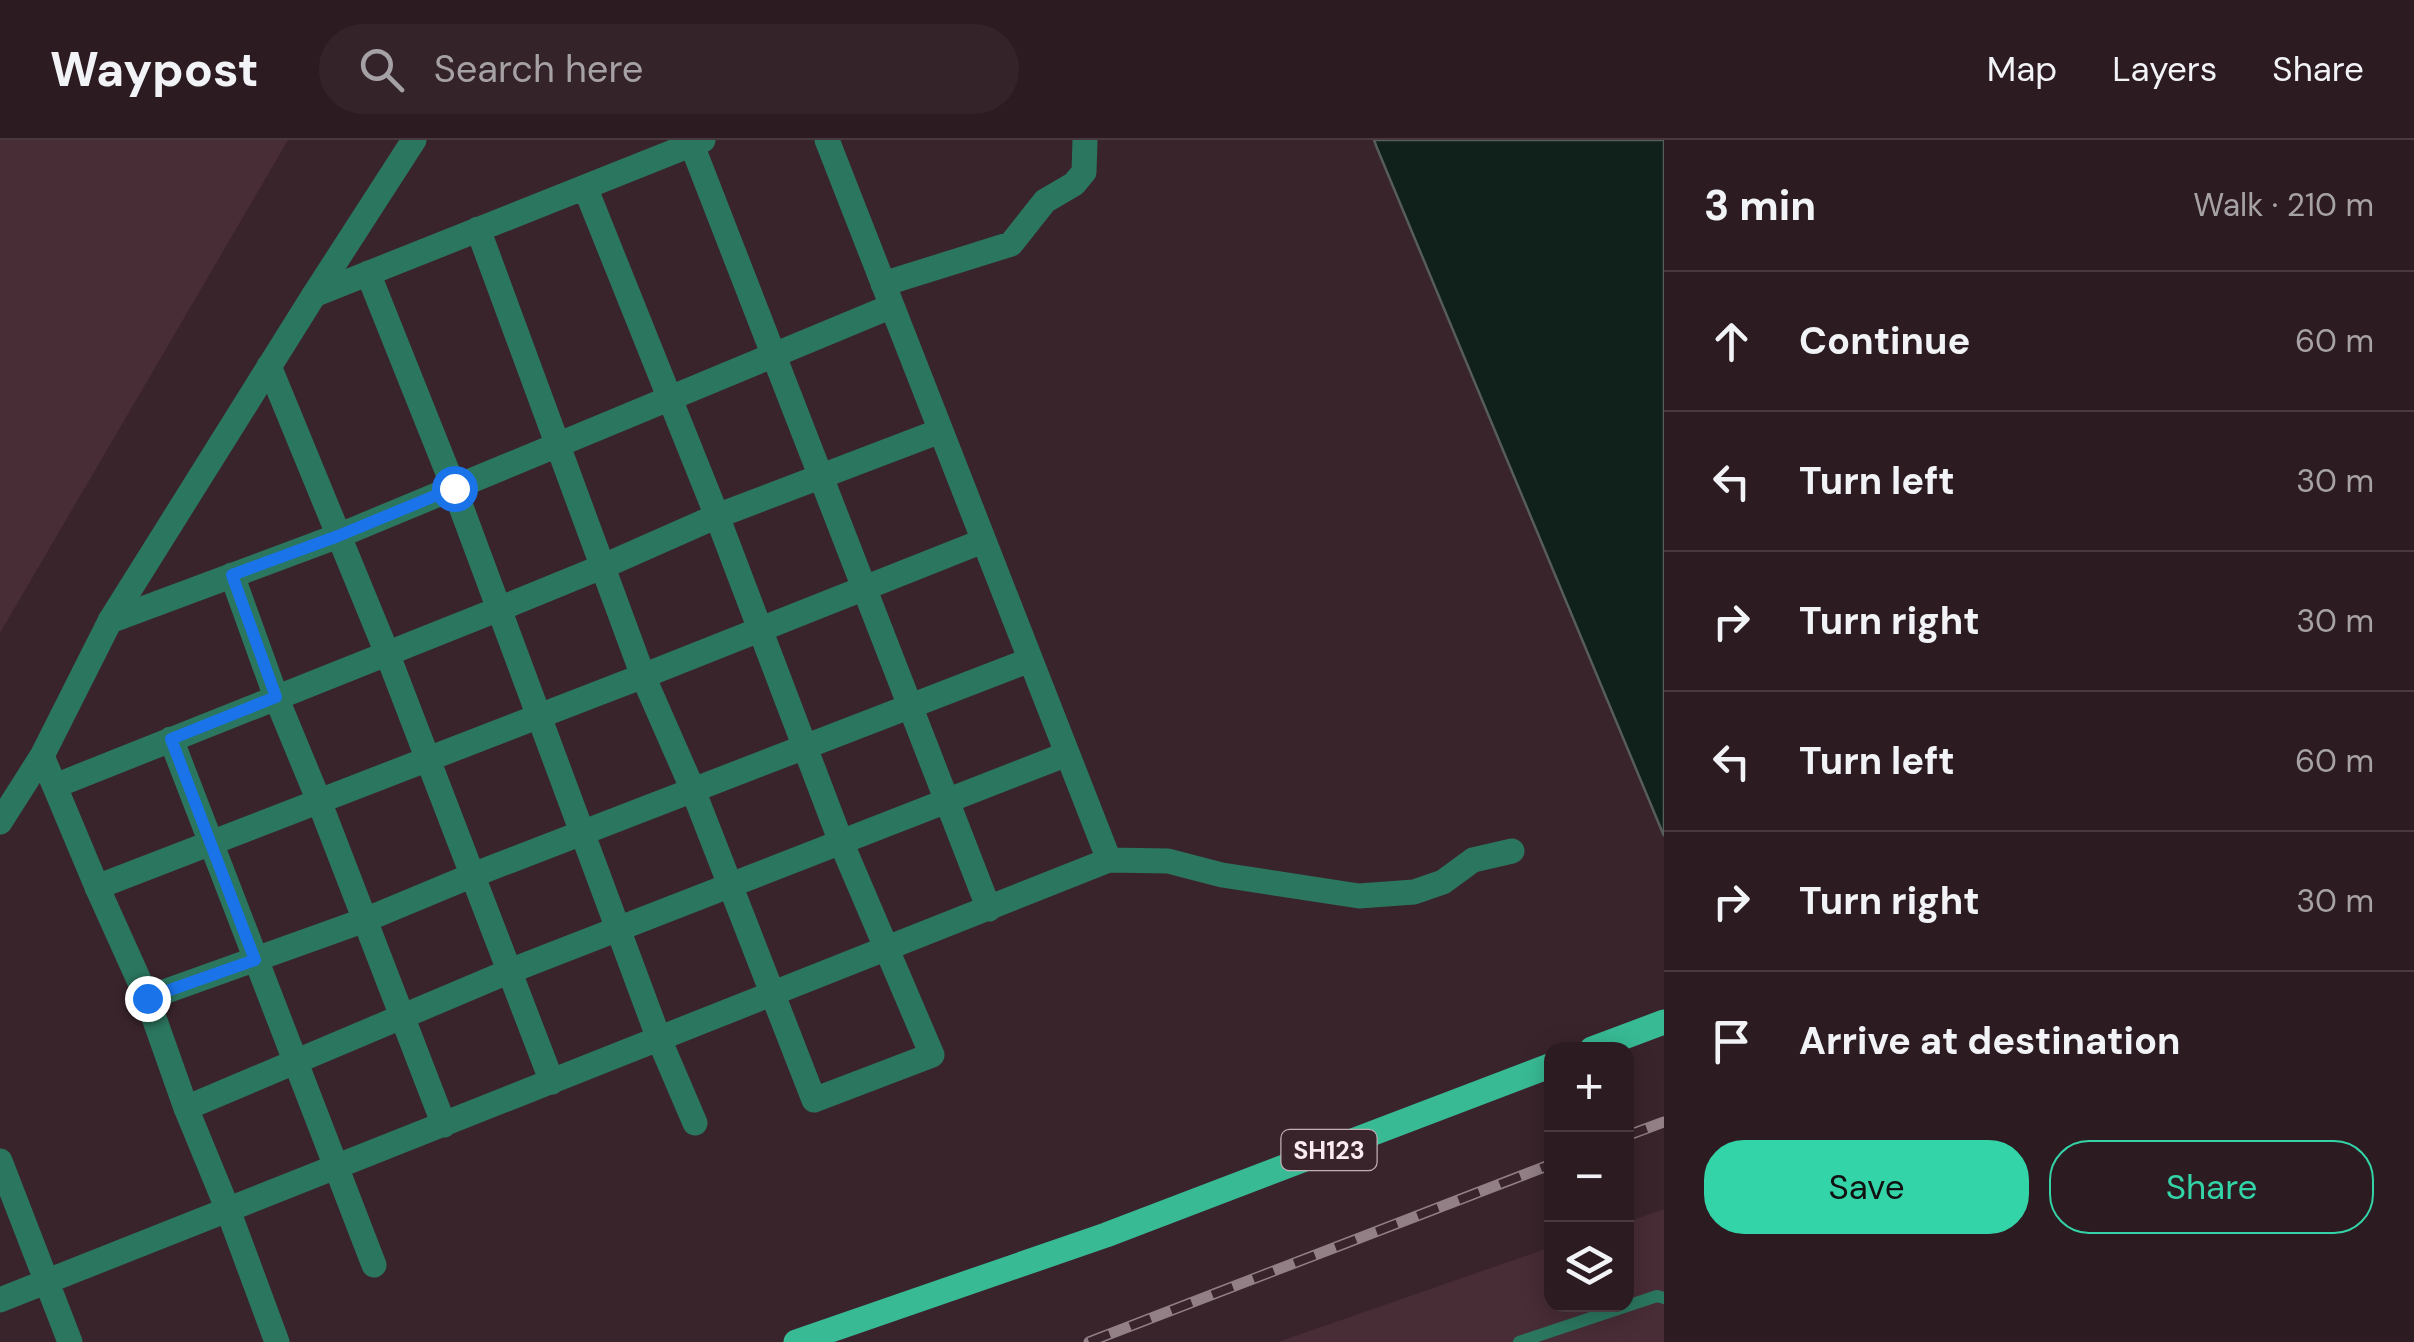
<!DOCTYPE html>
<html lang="en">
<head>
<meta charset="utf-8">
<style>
	:root { --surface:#2c1b21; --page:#34242a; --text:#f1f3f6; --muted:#a6a1a5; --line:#48393f; --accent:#33d4a8 }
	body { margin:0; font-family:"DM Sans",sans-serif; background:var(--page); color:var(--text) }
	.controls { position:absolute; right:30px; bottom:30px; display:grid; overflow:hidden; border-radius:20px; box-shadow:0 5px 25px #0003 }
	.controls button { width:90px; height:90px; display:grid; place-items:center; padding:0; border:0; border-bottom:2px solid var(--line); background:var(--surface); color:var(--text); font:50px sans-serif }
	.stop { position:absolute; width:30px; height:30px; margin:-22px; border:8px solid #1a73e8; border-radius:50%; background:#fff }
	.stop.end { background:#1a73e8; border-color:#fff; box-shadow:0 2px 10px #0008 }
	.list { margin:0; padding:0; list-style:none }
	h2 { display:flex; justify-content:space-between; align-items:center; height:130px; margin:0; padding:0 40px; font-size:42px }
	h2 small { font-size:32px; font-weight:400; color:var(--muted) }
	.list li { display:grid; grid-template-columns:65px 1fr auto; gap:30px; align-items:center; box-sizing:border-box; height:140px; padding:0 40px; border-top:2px solid var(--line) }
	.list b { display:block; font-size:38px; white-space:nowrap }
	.list em { font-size:32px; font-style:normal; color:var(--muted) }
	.actions { display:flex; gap:20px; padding:30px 40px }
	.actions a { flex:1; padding:22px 0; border:2px solid var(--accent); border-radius:40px; text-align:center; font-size:35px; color:var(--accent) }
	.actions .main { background:var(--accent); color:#111 }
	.icon { flex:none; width:55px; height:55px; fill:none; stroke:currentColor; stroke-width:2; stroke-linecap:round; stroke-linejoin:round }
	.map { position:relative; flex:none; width:1664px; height:1202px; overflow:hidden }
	header { display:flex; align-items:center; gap:60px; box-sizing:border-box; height:140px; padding:0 50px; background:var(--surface); border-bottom:2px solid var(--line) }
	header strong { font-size:48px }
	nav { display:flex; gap:55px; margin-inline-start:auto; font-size:35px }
	.search { width:700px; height:90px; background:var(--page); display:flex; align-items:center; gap:25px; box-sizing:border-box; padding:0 35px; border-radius:55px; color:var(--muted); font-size:38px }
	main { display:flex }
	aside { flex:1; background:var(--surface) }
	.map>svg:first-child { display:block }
	.built { fill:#482c36 }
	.water { fill:#10201a; stroke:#565d5a; stroke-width:2.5 }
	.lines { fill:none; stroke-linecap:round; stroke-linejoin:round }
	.service { stroke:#2b765f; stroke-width:12 }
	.minor { stroke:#2b765f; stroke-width:25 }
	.tertiary { stroke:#2b765f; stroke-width:25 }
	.primary { stroke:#38ba95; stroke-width:25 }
	.rail-casing { stroke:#938087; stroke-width:11 }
	.rail { stroke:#3a242c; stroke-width:8; stroke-dasharray:22; stroke-linecap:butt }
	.route { stroke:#1a73e8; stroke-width:12 }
	.labels { text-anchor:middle; stroke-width:8; stroke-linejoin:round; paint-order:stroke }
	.shield { fill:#3a242c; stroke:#c0afb5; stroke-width:2.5 }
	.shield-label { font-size:25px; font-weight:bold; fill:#faebf0 }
</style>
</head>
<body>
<header>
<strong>Waypost</strong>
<div class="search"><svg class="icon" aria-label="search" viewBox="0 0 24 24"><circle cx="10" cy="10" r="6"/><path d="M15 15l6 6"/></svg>Search here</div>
<nav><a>Map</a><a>Layers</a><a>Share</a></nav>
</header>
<main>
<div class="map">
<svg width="1664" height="1202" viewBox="0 0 1664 1202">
	<rect width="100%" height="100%" fill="#3a242c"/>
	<path class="built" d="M0 0H288L0 493Z
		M1664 1069V1202H1278L1551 1107 1552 1164H1626L1627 1082Z"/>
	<path class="water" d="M1374 0H1664V696L1377 8Z"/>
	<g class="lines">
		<path class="service" d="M1519 1202 1657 1156 1664 1158"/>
		<path class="minor" d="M690 0 989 769
			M478 89 643 536 693 650 814 960 932 915 841 702 717 376 585 47
			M368 133 454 348 659 899 695 983
			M883 144 1011 104 1045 61 1074 44 1084 32 1085 0
			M314 155 703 0
			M269 226 387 513 552 942
			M232 435 276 557 319 661 444 985
			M110 481 338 396 892 166
			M171 599 374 1125
			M55 646 499 469 604 426 717 376 940 291
			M1109 720 1168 721 1222 735 1359 756 1414 752 1443 742 1473 720 1512 711
			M97 747 643 536 983 401
			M147 858 365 780 473 735 1030 520
			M186 968 510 831 1067 614
			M0 1021 70 1202
			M0 1160 1109 720 827 0"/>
		<path class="tertiary" d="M0 682 42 616
			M277 1202 228 1070 186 968 147 858 97 747 42 616 110 481 314 155 414 0"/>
		<path class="primary" d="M1592 909 1664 882
			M796 1202 1106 1095 1552 925"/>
		<defs>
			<path id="rail" d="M1626 996 1664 982
				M1089 1202 1552 1024"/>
		</defs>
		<use href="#rail" class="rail-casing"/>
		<use href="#rail" class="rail"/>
	</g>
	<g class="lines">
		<path class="route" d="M147 858 255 820 171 599 276 557 232 435 338 396 454 348"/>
	</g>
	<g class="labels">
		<rect class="shield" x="1281.5" y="990" width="95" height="40" rx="8"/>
		<g class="shield-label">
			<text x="1329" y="1019">SH123</text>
		</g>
	</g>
</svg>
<div class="controls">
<button>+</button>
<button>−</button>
<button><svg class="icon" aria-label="layers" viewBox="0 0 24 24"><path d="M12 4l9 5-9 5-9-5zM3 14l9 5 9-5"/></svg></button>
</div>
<div class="stop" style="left:454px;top:348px"></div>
<div class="stop end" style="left:147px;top:858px"></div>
</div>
<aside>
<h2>3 min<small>Walk · 210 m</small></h2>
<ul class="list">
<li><svg class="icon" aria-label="ahead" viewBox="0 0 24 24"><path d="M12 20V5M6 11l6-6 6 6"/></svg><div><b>Continue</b></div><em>60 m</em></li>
<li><svg class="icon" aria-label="left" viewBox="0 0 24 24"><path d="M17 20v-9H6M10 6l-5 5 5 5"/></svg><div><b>Turn left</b></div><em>30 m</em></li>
<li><svg class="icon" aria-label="right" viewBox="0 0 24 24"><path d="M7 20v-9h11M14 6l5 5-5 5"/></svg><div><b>Turn right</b></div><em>30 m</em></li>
<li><svg class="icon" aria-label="left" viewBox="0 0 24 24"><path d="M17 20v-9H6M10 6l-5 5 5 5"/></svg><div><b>Turn left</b></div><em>60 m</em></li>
<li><svg class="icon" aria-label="right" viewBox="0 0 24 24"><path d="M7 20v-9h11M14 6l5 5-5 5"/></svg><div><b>Turn right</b></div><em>30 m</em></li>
<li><svg class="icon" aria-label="arrive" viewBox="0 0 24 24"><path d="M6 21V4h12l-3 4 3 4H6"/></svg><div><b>Arrive at destination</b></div></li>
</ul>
<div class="actions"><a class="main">Save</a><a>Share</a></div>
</aside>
</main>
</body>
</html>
